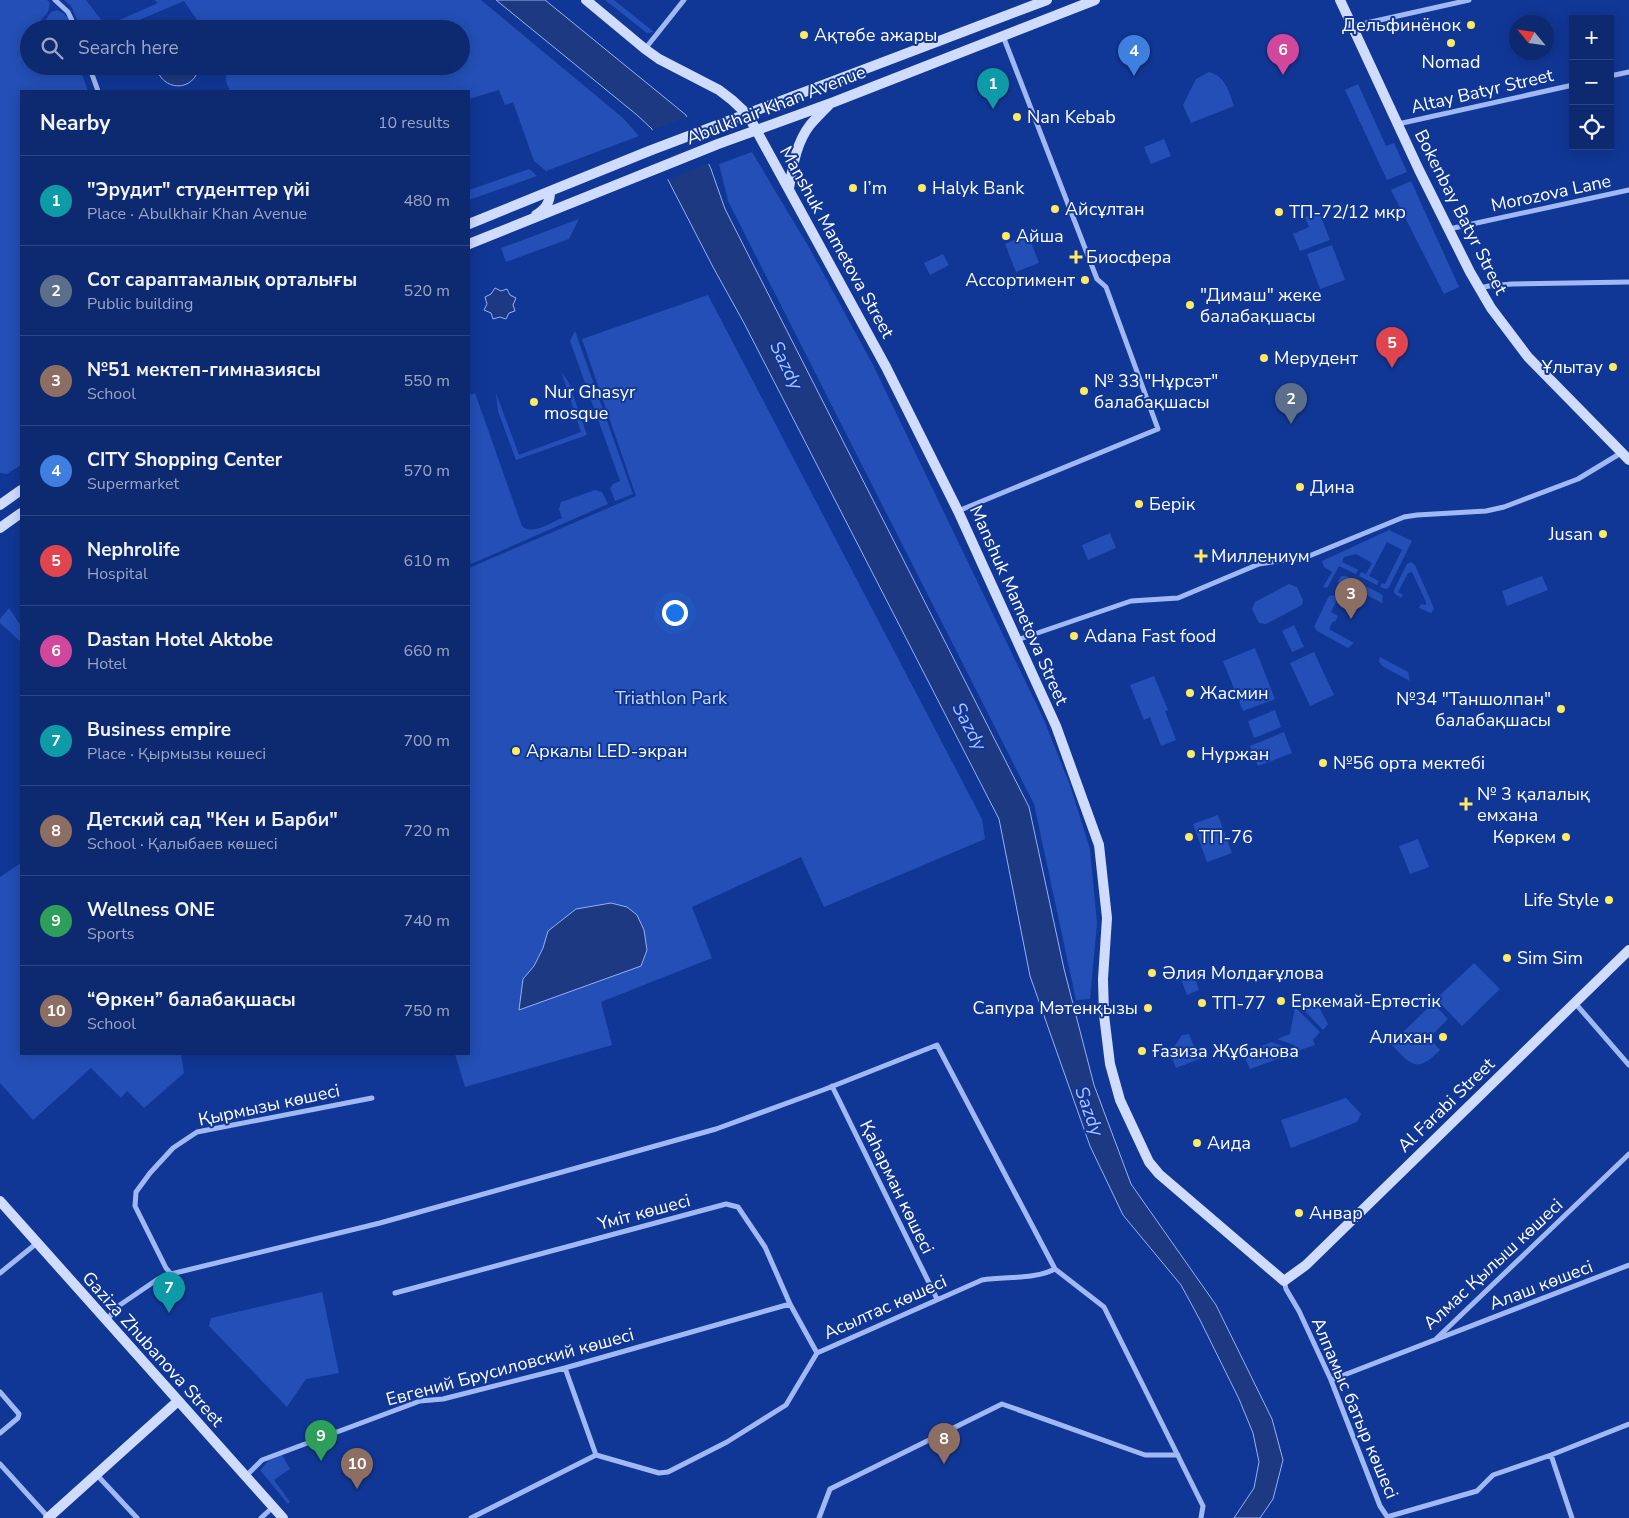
<!DOCTYPE html>
<html lang="en">
<head>
<meta charset="utf-8">
<style>
	:root { --surface:#0d2970; --page:#163175; --text:#f1f3f6; --muted:#9aa6c3; --line:#2d4583; --accent:#e797bd }
	body { margin:0; font-family:"Nunito Sans",sans-serif; background:var(--page); color:var(--text) }
	.controls { position:absolute; right:15px; top:15px; display:grid; overflow:hidden; border-radius:0px; box-shadow:0 2px 12px #0003 }
	.controls button { width:45px; height:45px; display:grid; place-items:center; padding:0; border:0; border-bottom:1px solid var(--line); background:var(--surface); color:var(--text); font:25px sans-serif }
	.compass { position:absolute; left:1509px; top:15px; width:45px; height:45px; border-radius:50%; background:var(--surface); box-shadow:0 2px 12px #0003; rotate:299deg }
	.you { position:absolute; left:674px; top:612px; width:18px; height:18px; margin:-12px; border:4px solid #fff; border-radius:50%; background:#1a73e8; box-shadow:0 0 0 8px #1a73e833 }
	.badge { display:grid; place-items:center; width:32px; height:32px; border-radius:50%; background:var(--accent); color:#fff; font-size:16px; font-weight:700 }
	.pin { position:absolute; translate:-50% -41px; filter:drop-shadow(0 1px 2px #0008) }
	.pin::after { content:''; position:absolute; top:26px; width:18px; height:15px; background:inherit; clip-path:polygon(0 0,100% 0,50% 100%) }
	.list { margin:0; padding:0; list-style:none }
	h2 { display:flex; justify-content:space-between; align-items:center; height:65px; margin:0; padding:0 20px; font-size:21px }
	h2 small { font-size:16px; font-weight:400; color:var(--muted) }
	.list li { display:grid; grid-template-columns:32px 1fr auto; gap:15px; align-items:center; box-sizing:border-box; height:90px; padding:0 20px; border-top:1px solid var(--line) }
	.list b { display:block; font-size:19px; white-space:nowrap }
	.list p { margin:0; font-size:16px; white-space:nowrap; color:var(--muted) }
	.list em { font-size:16px; font-style:normal; color:var(--muted) }
	.icon { flex:none; width:28px; height:28px; fill:none; stroke:currentColor; stroke-width:2; stroke-linecap:round; stroke-linejoin:round }
	.map { position:relative; flex:none; width:1629px; height:1518px; overflow:hidden }
	.search { position:absolute; background:var(--surface); box-shadow:0 2px 12px #0003; left:20px; top:20px; width:450px; height:55px; display:flex; align-items:center; gap:12px; box-sizing:border-box; padding:0 18px; border-radius:28px; color:var(--muted); font-size:19px }
	.panel { position:absolute; background:var(--surface); box-shadow:0 2px 12px #0003; left:20px; top:90px; width:450px; height:965px; border-radius:0px }
	.map>svg:first-child { display:block }
	.green { fill:#234fb6 }
	.water { fill:#1d3982; stroke:#92b1f7 }
	.pier { fill:#113796 }
	.lines { fill:none; stroke-linecap:round; stroke-linejoin:round }
	.street { stroke:#a0b9f4; stroke-width:5 }
	.secondary { stroke:#d0dcfd; stroke-width:10 }
	.poi-dot { fill:#ffea63; stroke:#113796; stroke-width:2 }
	.labels { text-anchor:middle; stroke-width:4; stroke-linejoin:round; paint-order:stroke }
	.poi-label { font-size:18px; fill:#fff; stroke:#113796; text-anchor:start }
	.street-label { font-size:18px; fill:#fff; stroke:#113796 }
	.park-label { font-size:18px; fill:#c8d8fe; stroke:#113796 }
	.water-label { font-size:19px; font-style:italic; fill:#acc4fa; stroke:#113796 }
</style>
</head>
<body>
<div class="map">
<svg width="1629" height="1518" viewBox="0 0 1629 1518">
	<rect width="100%" height="100%" fill="#113796"/>
	<path class="green" d="M0 0H47L50 3 48 12 41 20 44 22 51 12 57 10C67 15 70 18 72 29H29V66H79L88 91H21V465L7 474 0 473Z
		M64 0H86L106 26 158 3 154 0H481L623 118 639 136 546 171 534 161 513 102 505 105 499 90 469 99V91H230L226 82 227 66H461V29H203L184 1 118 29H81L71 6Z
		M605 0H614L654 32 647 33Z
		M1209 72C1225 76 1229 91 1234 106L1191 123 1183 105 1196 79Z
		M1358 84 1386 146 1394 143 1407 172 1387 180 1345 90Z
		M1164 139 1171 156 1151 164 1144 147Z
		M752 152 810 249 873 365 1044 720 1070 785 1090 849 1097 923 1090 999 1076 1000 1034 804 728 201 719 164Z
		M529 169 537 176 469 200V190Z
		M1411 181 1459 287 1444 294 1391 190Z
		M1319 212 1330 240 1300 251 1293 234 1309 227 1305 217Z
		M579 219 569 239 506 262 501 248Z
		M1028 234 1039 263 1016 272 1005 244Z
		M1332 245 1345 280 1320 289 1307 254Z
		M943 254 949 265 930 275 924 263Z
		M708 295 982 819 985 839 824 907 801 857 692 907 712 958 601 1002 612 1045 465 1087 455 1054H469V568L636 496 582 339Z
		M575 331 633 494 615 501 610 488 613 484 620 481 570 341Z
		M561 371 569 383 587 435 516 460 498 411 496 393 519 455 581 432Z
		M475 393 522 526C531 536 552 522 562 518L559 509 561 502 595 490 602 492 608 504 471 564 469 559V395Z
		M1389 530 1412 541 1389 587 1386 589 1380 587 1382 583 1385 584 1402 550 1387 542 1369 576 1379 581 1377 585 1359 576 1361 572 1366 574 1372 563 1356 554 1344 557 1342 562 1358 570 1356 574 1339 566 1327 588 1323 587 1332 572 1324 567 1322 561Z
		M1110 533 1116 548 1088 560 1082 545Z
		M1411 562 1415 565 1433 606 1434 609 1431 613 1419 608 1421 604 1426 605V602L1412 572 1408 573 1398 592 1403 595 1401 598 1394 593V590L1407 564Z
		M1341 576H1346L1381 594 1383 596 1382 603 1352 587 1349 593 1339 587 1338 581Z
		M1542 576 1548 590 1507 606 1502 591Z
		M1289 584 1297 587 1303 600 1302 605 1266 624 1259 623 1252 609 1255 602Z
		M1334 595 1338 598 1331 612 1338 616 1335 622 1333 621 1329 629 1354 643 1348 648 1317 631 1314 627 1329 596Z
		M9 608 21 626V642L0 623V619Z
		M1294 625 1304 647 1292 652 1282 631Z
		M1255 648 1275 699 1243 711 1223 661Z
		M1314 652 1334 695 1310 706 1290 663Z
		M1380 657 1408 672 1410 681 1382 666 1379 661Z
		M1154 676 1168 710 1165 711 1176 740 1161 746 1150 717 1144 720 1130 685Z
		M1275 710 1281 727 1254 738 1248 721Z
		M1284 732 1292 753 1258 766 1250 746Z
		M1218 815 1232 853 1207 862 1193 824Z
		M1418 839 1429 867 1410 874 1399 846Z
		M21 863V1054H181L184 1073 144 1108 127 1091 121 1098 91 1068 33 1120 0 1083V877Z
		M1474 963 1500 989 1462 1026 1436 999Z
		M1192 969 1199 990 1187 995 1179 974Z
		M1314 998 1328 1024 1323 1030 1298 1004Z
		M1433 1003 1448 1019 1429 1038 1440 1050C1416 1074 1411 1065 1391 1044Z
		M1295 1007 1320 1032 1313 1040 1315 1045 1297 1051 1294 1045 1277 1039 1290 1034Z
		M1189 1034 1199 1059 1176 1068 1170 1053 1182 1035Z
		M1271 1042 1289 1048 1291 1054 1250 1069 1243 1054Z
		M1346 1098 1361 1114 1357 1122 1291 1148 1281 1120Z
		M322 1292 339 1373 306 1379 287 1407 209 1326 211 1318Z
		M282 1455 290 1469 274 1480 290 1502 288 1504 260 1470 269 1460Z"/>
	<path class="water" d="M496 0H545L686 115 711 169 725 209 1029 807 1064 969 1094 1085 1131 1184 1216 1305 1272 1419 1283 1460 1273 1499 1260 1518H1234L1254 1488 1259 1462 1253 1433 1239 1399 1200 1320 1181 1285 1123 1215 1090 1146 1030 976 999 819 744 323 713 267 665 174 652 129 637 115Z
		M156 66H199C195 93 161 92 156 66Z
		M495 288 501 291 507 289 510 295 516 298 513 305 515 311 509 313 506 319 500 317 493 319 491 313 484 310 487 304 485 297 491 294Z
		M611 903 627 907 637 915 644 930 647 950 641 966 519 1010 523 979 534 966 543 948 548 931 576 909Z"/>
	<path class="pier" d="M689 116 711 163 666 180 663 174 650 131Z"/>
	<g class="lines">
		<path class="street" d="M55 0 68 12 76 29
			M1353 26 1469 0
			M645 49 684 0
			M89 66 98 91
			M1610 76 1629 72
			M1398 124 1573 85
			M1449 229 1629 190
			M1479 288 1489 286 1512 284 1629 282
			M958 511 1158 429 1106 287 1097 279 1003 36
			M1017 640 1131 601 1178 598 1259 564 1309 556 1404 517 1417 515 1486 511 1504 507 1578 479 1621 453
			M1575 1003 1629 1065
			M832 1086 937 1299
			M0 1273 37 1243
			M171 1274 166 1268 135 1206 136 1192 150 1173 173 1148 197 1132 372 1098
			M1284 1281 1286 1289 1299 1311 1331 1380 1380 1506 1388 1518
			M395 1293 726 1204 738 1207 765 1247 790 1304 817 1353
			M107 1322 114 1309 158 1279 171 1274 380 1223 716 1129 823 1090 937 1045 1055 1269 1104 1307 1203 1506 1201 1518
			M1436 1339 1629 1154
			M565 1368 596 1455
			M1331 1380 1629 1265
			M0 1392 19 1414 18 1418 0 1433
			M596 1455 659 1473 668 1472 727 1442 786 1405 817 1353 982 1280C1006 1276 1033 1280 1055 1269
			M1551 1455 1572 1518
			M0 1464 48 1517
			M96 1474 137 1518
			M246 1476 262 1460 420 1401 443 1399 565 1368 790 1304
			M1387 1517 1477 1491 1493 1475 1551 1455 1629 1424
			M261 1518 273 1507
			M471 1518 596 1455
			M819 1518 830 1489 1002 1404 1145 1455H1178"/>
		<path class="secondary" d="M586 0 645 49 659 59 719 90 732 100 748 115 886 367 958 511 1056 726 1099 845 1107 918 1103 979 1104 1015 1110 1064 1120 1100 1149 1162 1159 1174 1284 1281 1306 1265 1629 950
			M1340 0 1419 170 1470 272 1491 308 1528 357 1629 460
			M789 188C793 166 796 143 810 125 816 118 822 112 829 105
			M536 215C545 209 550 203 550 192
			M469 224 649 151 1047 0
			M469 244 718 144 834 102 1095 0
			M0 505 21 490
			M0 528 21 513
			M0 1201 283 1518
			M48 1518 178 1401"/>
	</g>
	<g class="poi-dot">
		<circle cx="1471" cy="25" r="5"/>
		<circle cx="804" cy="35" r="5"/>
		<circle cx="1451" cy="43" r="5"/>
		<circle cx="1017" cy="117" r="5"/>
		<circle cx="853" cy="188" r="5"/>
		<circle cx="922" cy="188" r="5"/>
		<circle cx="1055" cy="209" r="5"/>
		<circle cx="1279" cy="212" r="5"/>
		<circle cx="1006" cy="236" r="5"/>
		<path d="M1073.5 249.5h5v5h5v5h-5v5h-5v-5h-5v-5h5z"/>
		<circle cx="1085" cy="280" r="5"/>
		<circle cx="1190" cy="305" r="5"/>
		<circle cx="1264" cy="358" r="5"/>
		<circle cx="1613" cy="367" r="5"/>
		<circle cx="1084" cy="391" r="5"/>
		<circle cx="534" cy="402" r="5"/>
		<circle cx="1300" cy="487" r="5"/>
		<circle cx="1139" cy="504" r="5"/>
		<circle cx="1603" cy="534" r="5"/>
		<path d="M1198.5 548.5h5v5h5v5h-5v5h-5v-5h-5v-5h5z"/>
		<circle cx="1074" cy="636" r="5"/>
		<circle cx="1190" cy="693" r="5"/>
		<circle cx="1561" cy="709" r="5"/>
		<circle cx="516" cy="751" r="5"/>
		<circle cx="1191" cy="754" r="5"/>
		<circle cx="1323" cy="763" r="5"/>
		<path d="M1463.5 796.5h5v5h5v5h-5v5h-5v-5h-5v-5h5z"/>
		<circle cx="1189" cy="837" r="5"/>
		<circle cx="1566" cy="837" r="5"/>
		<circle cx="1609" cy="900" r="5"/>
		<circle cx="1507" cy="958" r="5"/>
		<circle cx="1152" cy="973" r="5"/>
		<circle cx="1281" cy="1001" r="5"/>
		<circle cx="1202" cy="1003" r="5"/>
		<circle cx="1148" cy="1008" r="5"/>
		<circle cx="1443" cy="1037" r="5"/>
		<circle cx="1142" cy="1051" r="5"/>
		<circle cx="1197" cy="1143" r="5"/>
		<circle cx="1299" cy="1213" r="5"/>
	</g>
	<g class="labels">
		<g class="poi-label">
			<text x="1461" y="31" text-anchor="end">Дельфинёнок</text>
			<text x="814" y="41">Ақтөбе ажары</text>
			<text x="1451" y="68" text-anchor="middle">Nomad</text>
			<text x="1027" y="123">Nan Kebab</text>
			<text x="863" y="194">I’m</text>
			<text x="932" y="194">Halyk Bank</text>
			<text x="1065" y="215">Айсұлтан</text>
			<text x="1289" y="218">ТП-72/12 мкр</text>
			<text x="1016" y="242">Айша</text>
			<text x="1086" y="263">Биосфера</text>
			<text x="1075" y="286" text-anchor="end">Ассортимент</text>
			<text x="1200" y="301">"Димаш" жеке<tspan x="1200" dy="21">балабақшасы</tspan></text>
			<text x="1274" y="364">Мерудент</text>
			<text x="1603" y="373" text-anchor="end">Ұлытау</text>
			<text x="1094" y="387">№ 33 "Нұрсәт"<tspan x="1094" dy="21">балабақшасы</tspan></text>
			<text x="544" y="398">Nur Ghasyr<tspan x="544" dy="21">mosque</tspan></text>
			<text x="1310" y="493">Дина</text>
			<text x="1149" y="510">Берік</text>
			<text x="1593" y="540" text-anchor="end">Jusan</text>
			<text x="1211" y="562">Миллениум</text>
			<text x="1084" y="642">Adana Fast food</text>
			<text x="1200" y="699">Жасмин</text>
			<text x="1551" y="705" text-anchor="end">№34 "Таншолпан"<tspan x="1551" dy="21">балабақшасы</tspan></text>
			<text x="526" y="757">Аркалы LED-экран</text>
			<text x="1201" y="760">Нуржан</text>
			<text x="1333" y="769">№56 орта мектебі</text>
			<text x="1477" y="800">№ 3 қалалық<tspan x="1477" dy="21">емхана</tspan></text>
			<text x="1199" y="843">ТП-76</text>
			<text x="1556" y="843" text-anchor="end">Көркем</text>
			<text x="1599" y="906" text-anchor="end">Life Style</text>
			<text x="1517" y="964">Sim Sim</text>
			<text x="1162" y="979">Әлия Молдағұлова</text>
			<text x="1291" y="1007">Еркемай-Ертөстік</text>
			<text x="1212" y="1009">ТП-77</text>
			<text x="1138" y="1014" text-anchor="end">Сапура Мәтенқызы</text>
			<text x="1433" y="1043" text-anchor="end">Алихан</text>
			<text x="1152" y="1057">Ғазиза Жұбанова</text>
			<text x="1207" y="1149">Аида</text>
			<text x="1309" y="1219">Анвар</text>
		</g>
		<g class="street-label">
			<text transform="translate(1482 91) rotate(-13)" y="6">Altay Batyr Street</text>
			<text transform="translate(776 105) rotate(-21)" y="6">Abulkhair Khan Avenue</text>
			<text transform="translate(1551 193) rotate(-12)" y="6">Morozova Lane</text>
			<text transform="translate(1461 212) rotate(63)" y="6">Bokenbay Batyr Street</text>
			<text transform="translate(837 242) rotate(61)" y="6">Manshuk Mametova Street</text>
			<text transform="translate(1019 605) rotate(66)" y="6">Manshuk Mametova Street</text>
			<text transform="translate(269 1105) rotate(-12)" y="6">Қырмызы көшесі</text>
			<text transform="translate(1446 1105) rotate(-44)" y="6">Al Farabi Street</text>
			<text transform="translate(897 1187) rotate(64)" y="6">Қаһарман көшесі</text>
			<text transform="translate(644 1212) rotate(-15)" y="6">Үміт көшесі</text>
			<text transform="translate(1493 1264) rotate(-43)" y="6">Алмас Қылыш көшесі</text>
			<text transform="translate(1541 1285) rotate(-21)" y="6">Алаш көшесі</text>
			<text transform="translate(885 1307) rotate(-24)" y="6">Асылтас көшесі</text>
			<text transform="translate(153 1349) rotate(48)" y="6">Gaziza Zhubanova Street</text>
			<text transform="translate(510 1367) rotate(-15)" y="6">Евгений Брусиловский көшесі</text>
			<text transform="translate(1355 1408) rotate(67)" y="6">Алпамыс батыр көшесі</text>
		</g>
		<g class="park-label">
			<text x="671" y="704">Triathlon Park</text>
		</g>
		<g class="water-label">
			<text transform="translate(787 365) rotate(64)" y="7">Sazdy</text>
			<text transform="translate(970 726) rotate(62)" y="7">Sazdy</text>
			<text transform="translate(1090 1111) rotate(70)" y="7">Sazdy</text>
		</g>
	</g>
</svg>
<div class="controls">
<button>+</button>
<button>−</button>
<button><svg class="icon" aria-label="locate" viewBox="0 0 24 24"><circle cx="12" cy="12" r="6"/><path d="M12 2v4M12 18v4M2 12h4M18 12h4"/></svg></button>
</div>
<svg class="compass" viewBox="-18 -18 36 36"><path d="M0-13l5 13h-10z" fill="#e53935"/><path d="M0 13l5-13h-10z" fill="#9aa6c3"/></svg>
<div class="you"></div>
<div class="pin badge" style="left:993px;top:109px;background:#0f9aa8">1</div>
<div class="pin badge" style="left:1291px;top:424px;background:#5c6f8a">2</div>
<div class="pin badge" style="left:1351px;top:619px;background:#8d6e63">3</div>
<div class="pin badge" style="left:1134px;top:76px;background:#3f7fe0">4</div>
<div class="pin badge" style="left:1392px;top:368px;background:#e0444e">5</div>
<div class="pin badge" style="left:1283px;top:75px;background:#d1479c">6</div>
<div class="pin badge" style="left:169px;top:1313px;background:#0f9aa8">7</div>
<div class="pin badge" style="left:944px;top:1464px;background:#8d6e63">8</div>
<div class="pin badge" style="left:321px;top:1461px;background:#2e9e5b">9</div>
<div class="pin badge" style="left:357px;top:1489px;background:#8d6e63">10</div>
<div class="search"><svg class="icon" aria-label="search" viewBox="0 0 24 24"><circle cx="10" cy="10" r="6"/><path d="M15 15l6 6"/></svg>Search here</div>
<section class="panel">
<h2>Nearby<small>10 results</small></h2>
<ul class="list">
<li><span class="badge" style="background:#0f9aa8">1</span><div><b>&quot;Эрудит&quot; студенттер үйі</b><p>Place · Abulkhair Khan Avenue</p></div><em>480 m</em></li>
<li><span class="badge" style="background:#5c6f8a">2</span><div><b>Сот сараптамалық орталығы</b><p>Public building</p></div><em>520 m</em></li>
<li><span class="badge" style="background:#8d6e63">3</span><div><b>№51 мектеп-гимназиясы</b><p>School</p></div><em>550 m</em></li>
<li><span class="badge" style="background:#3f7fe0">4</span><div><b>CITY Shopping Center</b><p>Supermarket</p></div><em>570 m</em></li>
<li><span class="badge" style="background:#e0444e">5</span><div><b>Nephrolife</b><p>Hospital</p></div><em>610 m</em></li>
<li><span class="badge" style="background:#d1479c">6</span><div><b>Dastan Hotel Aktobe</b><p>Hotel</p></div><em>660 m</em></li>
<li><span class="badge" style="background:#0f9aa8">7</span><div><b>Business empire</b><p>Place · Қырмызы көшесі</p></div><em>700 m</em></li>
<li><span class="badge" style="background:#8d6e63">8</span><div><b>Детский сад &quot;Кен и Барби&quot;</b><p>School · Қалыбаев көшесі</p></div><em>720 m</em></li>
<li><span class="badge" style="background:#2e9e5b">9</span><div><b>Wellness ONE</b><p>Sports</p></div><em>740 m</em></li>
<li><span class="badge" style="background:#8d6e63">10</span><div><b>“Өркен” балабақшасы</b><p>School</p></div><em>750 m</em></li>
</ul>
</section>
</div>
</body>
</html>
